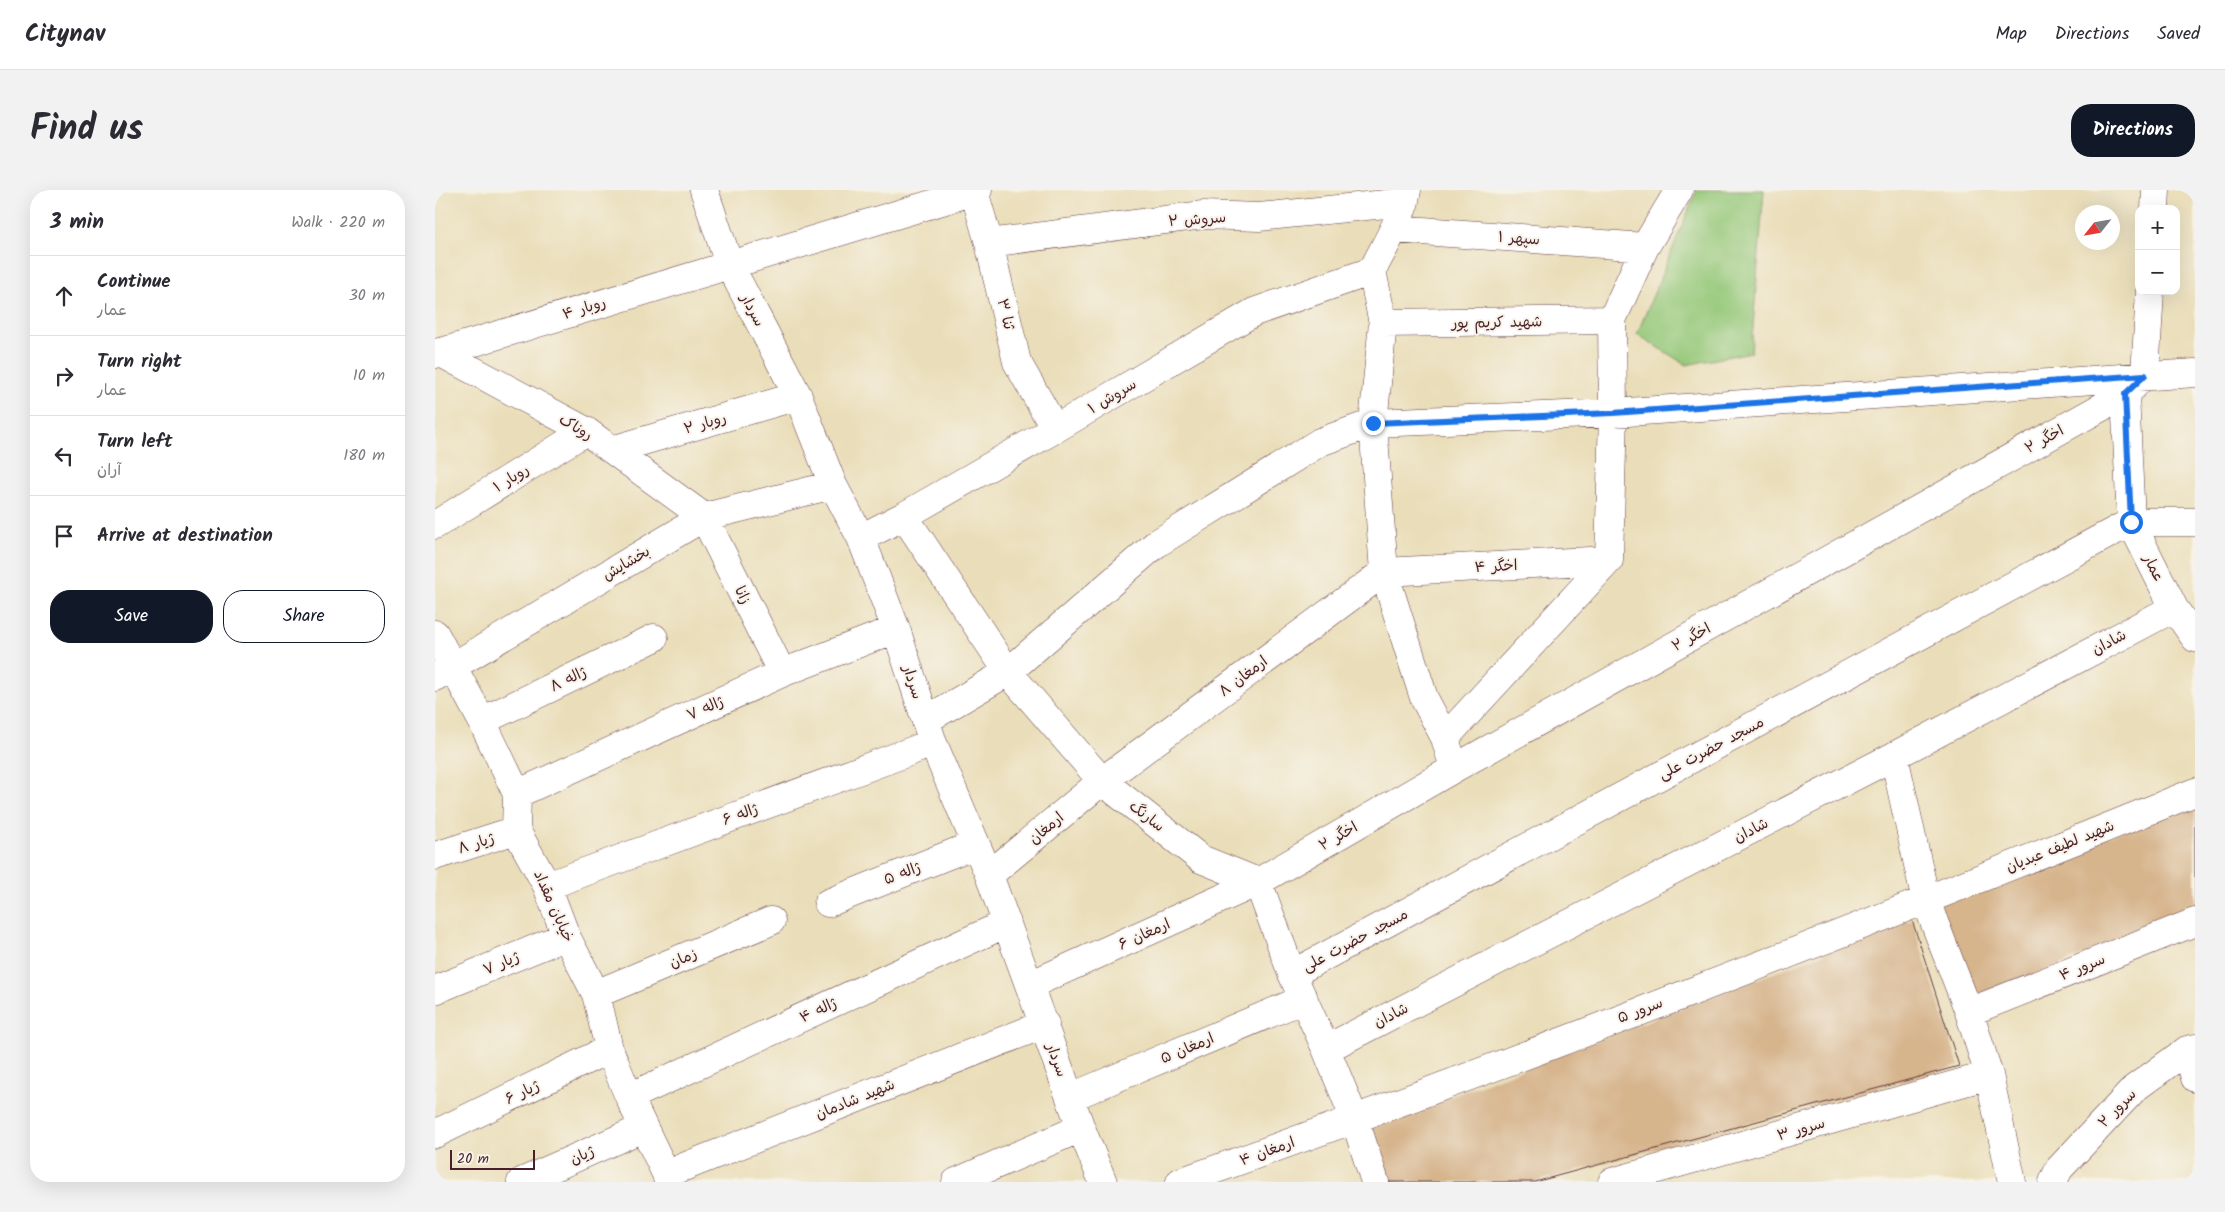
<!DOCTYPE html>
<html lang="en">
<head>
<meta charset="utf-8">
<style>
	:root { --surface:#fff; --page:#f2f2f3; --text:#2b2b33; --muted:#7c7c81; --line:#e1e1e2; --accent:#111827 }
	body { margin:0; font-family:Kalam,"Playpen Sans Arabic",sans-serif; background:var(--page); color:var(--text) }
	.controls { position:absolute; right:15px; top:15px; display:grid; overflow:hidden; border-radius:10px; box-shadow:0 5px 20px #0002 }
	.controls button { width:45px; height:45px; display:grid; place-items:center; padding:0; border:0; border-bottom:1px solid var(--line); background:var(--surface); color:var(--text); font:25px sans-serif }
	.compass { position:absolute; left:1640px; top:15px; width:45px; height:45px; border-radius:50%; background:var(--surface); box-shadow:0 5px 20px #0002; rotate:239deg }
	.scale { position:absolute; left:15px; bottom:12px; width:85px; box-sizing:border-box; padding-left:5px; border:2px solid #4a1f2b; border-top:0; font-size:14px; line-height:18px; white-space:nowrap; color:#4a1f2b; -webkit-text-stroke:4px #f7f3e8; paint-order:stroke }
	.stop { position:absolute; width:15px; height:15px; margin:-11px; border:4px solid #1a73e8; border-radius:50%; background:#fff }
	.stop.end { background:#1a73e8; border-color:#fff; box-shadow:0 1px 5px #0008 }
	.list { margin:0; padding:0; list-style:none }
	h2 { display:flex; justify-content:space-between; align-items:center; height:65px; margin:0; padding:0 20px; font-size:21px }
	h2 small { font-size:16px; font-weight:400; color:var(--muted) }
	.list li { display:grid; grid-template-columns:32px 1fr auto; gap:15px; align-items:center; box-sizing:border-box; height:80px; padding:0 20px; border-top:1px solid var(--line) }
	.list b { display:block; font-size:19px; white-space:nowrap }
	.list p { margin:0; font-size:16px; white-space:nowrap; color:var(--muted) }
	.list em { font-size:16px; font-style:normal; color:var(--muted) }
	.actions { display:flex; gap:10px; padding:15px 20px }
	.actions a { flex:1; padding:11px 0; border:1px solid var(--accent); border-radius:20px; text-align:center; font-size:18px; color:var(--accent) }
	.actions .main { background:var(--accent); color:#fff }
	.icon { flex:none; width:28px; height:28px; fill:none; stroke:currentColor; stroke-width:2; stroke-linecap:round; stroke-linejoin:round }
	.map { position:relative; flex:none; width:1760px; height:992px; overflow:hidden; border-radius:20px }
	header { display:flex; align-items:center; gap:30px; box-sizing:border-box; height:70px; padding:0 25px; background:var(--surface); border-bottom:1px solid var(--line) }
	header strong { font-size:24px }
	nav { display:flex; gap:28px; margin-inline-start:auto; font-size:18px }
	.intro { display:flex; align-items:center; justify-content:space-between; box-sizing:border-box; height:120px; padding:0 30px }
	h1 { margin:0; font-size:35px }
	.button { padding:12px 22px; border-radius:20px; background:var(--accent); color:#fff; font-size:18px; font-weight:700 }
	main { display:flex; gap:30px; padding:0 30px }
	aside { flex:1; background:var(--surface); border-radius:20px; box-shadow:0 5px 20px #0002 }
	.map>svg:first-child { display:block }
	.green { fill:#95c879; stroke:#707452 }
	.building { fill:#d6b48c }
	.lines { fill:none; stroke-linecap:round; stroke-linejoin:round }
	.minor-casing { stroke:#623c40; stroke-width:29 }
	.minor { stroke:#fff; stroke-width:28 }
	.route { stroke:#1a73e8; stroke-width:6 }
	.labels { text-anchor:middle; stroke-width:4; stroke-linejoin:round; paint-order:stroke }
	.street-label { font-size:15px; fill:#4a1f2b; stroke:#f7f3e8 }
</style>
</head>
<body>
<header>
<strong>Citynav</strong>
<nav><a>Map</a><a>Directions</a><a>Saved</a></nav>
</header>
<div class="intro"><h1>Find us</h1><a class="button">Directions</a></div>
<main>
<aside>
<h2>3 min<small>Walk · 220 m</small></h2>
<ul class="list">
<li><svg class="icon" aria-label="ahead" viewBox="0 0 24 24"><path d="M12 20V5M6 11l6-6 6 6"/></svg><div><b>Continue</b><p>عمار</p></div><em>30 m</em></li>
<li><svg class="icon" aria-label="right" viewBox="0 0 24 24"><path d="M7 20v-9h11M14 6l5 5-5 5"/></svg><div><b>Turn right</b><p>عمار</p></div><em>10 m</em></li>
<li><svg class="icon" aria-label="left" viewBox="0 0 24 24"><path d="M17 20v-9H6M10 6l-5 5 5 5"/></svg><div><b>Turn left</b><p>آران</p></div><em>180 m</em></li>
<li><svg class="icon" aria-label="arrive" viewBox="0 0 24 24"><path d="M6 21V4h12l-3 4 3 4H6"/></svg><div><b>Arrive at destination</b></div></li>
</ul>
<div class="actions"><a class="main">Save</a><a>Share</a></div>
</aside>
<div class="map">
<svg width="1760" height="992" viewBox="0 0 1760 992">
	<rect width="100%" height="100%" fill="#f7f3e8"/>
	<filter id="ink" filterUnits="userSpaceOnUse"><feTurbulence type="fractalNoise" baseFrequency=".02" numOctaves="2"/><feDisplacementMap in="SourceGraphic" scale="10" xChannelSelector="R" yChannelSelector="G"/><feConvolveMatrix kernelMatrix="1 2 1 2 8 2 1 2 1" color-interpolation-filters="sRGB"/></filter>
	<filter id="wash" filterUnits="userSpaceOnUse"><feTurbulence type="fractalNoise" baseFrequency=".0096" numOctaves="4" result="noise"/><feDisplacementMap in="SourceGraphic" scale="20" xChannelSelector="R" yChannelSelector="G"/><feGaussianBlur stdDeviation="1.12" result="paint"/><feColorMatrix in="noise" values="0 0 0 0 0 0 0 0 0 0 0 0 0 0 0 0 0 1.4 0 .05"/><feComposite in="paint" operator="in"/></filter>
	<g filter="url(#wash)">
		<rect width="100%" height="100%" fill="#eadeba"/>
		<path class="green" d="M1262 0H1329L1316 162 1251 175 1202 144Z"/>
		<g id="blocks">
			<path class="building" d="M1760 612V721L1541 808 1504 714Z
				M1477 730 1524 876 1100 992H952L933 938Z"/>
		</g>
	</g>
	<g filter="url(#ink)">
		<use href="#blocks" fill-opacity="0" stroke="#623c40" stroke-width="1"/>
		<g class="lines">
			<defs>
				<path id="minor" d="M269 0 294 74 363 206 398 295 426 348 461 439 498 553 554 685 646 938 668 992
					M972 0C967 29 950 55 937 81L948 133 938 233 949 382 989 508 1010 548 1015 565
					M539 1 554 53 582 172 620 239
					M1720 19 1721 0
					M959 39 1210 57
					M554 53 768 25 824 27 970 12
					M1715 101 1710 185 1690 204 1696 332 1739 418 1760 448
					M948 133 1177 130
					M4 162 151 241 269 327 347 483
					M0 164 543 0
					M177 260 363 206
					M469 326 573 482 667 591 766 669 823 692 857 784 891 859 920 930 940 992
					M0 335 151 241
					M426 348 469 326 620 239 819 122 937 81
					M949 382 1174 370
					M0 444 47 531 82 604 81 640 112 696 131 746 161 804 174 859 194 907 231 984 233 992
					M0 487 269 327 398 295
					M491 530 573 482 721 354 885 252 938 233 1178 223 1760 183
					M47 531 219 448
					M1010 548 1174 370 1178 223 1177 130 1210 57 1244 0
					M1459 566 1491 711 1534 822 1554 885 1577 992
					M82 604 347 483 461 439
					M0 666 81 640
					M554 685 667 591 949 382
					M112 696 498 553
					M393 713 541 654
					M857 784 1696 332H1760
					M595 795 823 692 1020 578 1690 204
					M0 800 131 746
					M161 804 336 731
					M1534 822 1760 732
					M891 859 1459 566 1739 418
					M1752 860 1760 888
					M194 907 572 733
					M636 907 869 809
					M0 944 174 859
					M231 984 610 834
					M86 992 208 938
					M521 992 646 938
					M745 992C1086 871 1424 738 1760 602
					M1177 992 1554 885
					M1618 992 1624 979 1700 898 1752 860 1760 858"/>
			</defs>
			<use href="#minor" class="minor-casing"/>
			<use href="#minor" class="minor"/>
		</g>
	</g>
	<g class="lines" filter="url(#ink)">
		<path class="route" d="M938 233 1178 223 1710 185 1690 204 1696 332"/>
	</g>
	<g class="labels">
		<g class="street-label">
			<text transform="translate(762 29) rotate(-4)" y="5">سروش ۲</text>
			<text transform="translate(1084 48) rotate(4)" y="5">سپهر ۱</text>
			<text transform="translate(149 118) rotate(-17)" y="5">روبار ۴</text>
			<text transform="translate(318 120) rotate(62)" y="5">سردار</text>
			<text transform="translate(571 124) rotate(77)" y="5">ثنا ۳</text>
			<text transform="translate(1062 132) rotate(-1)" y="5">شهید کریم پور</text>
			<text transform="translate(677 206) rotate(-31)" y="5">سروش ۱</text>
			<text transform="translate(270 233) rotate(-16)" y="5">روبار ۲</text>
			<text transform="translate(141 237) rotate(31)" y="5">روناک</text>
			<text transform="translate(1609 249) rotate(-29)" y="5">اخگر ۲</text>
			<text transform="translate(76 288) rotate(-32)" y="5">روبار ۱</text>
			<text transform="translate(191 373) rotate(-31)" y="5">بخشایش</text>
			<text transform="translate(1061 376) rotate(-3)" y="5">اخگر ۴</text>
			<text transform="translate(1719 378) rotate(63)" y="5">عمار</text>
			<text transform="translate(308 405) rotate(63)" y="5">زانا</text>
			<text transform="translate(1256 447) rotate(-29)" y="5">اخگر ۲</text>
			<text transform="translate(1674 452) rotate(-28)" y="5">شادان</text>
			<text transform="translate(808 486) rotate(-37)" y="5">ارمغان ۸</text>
			<text transform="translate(133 489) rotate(-26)" y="5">ژاله ۸</text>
			<text transform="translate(478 492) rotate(72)" y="5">سردار</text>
			<text transform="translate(270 518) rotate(-24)" y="5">ژاله ۷</text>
			<text transform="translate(1276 558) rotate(-28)" y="5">مسجد حضرت علی</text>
			<text transform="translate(305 624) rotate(-20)" y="5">ژاله ۶</text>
			<text transform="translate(712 626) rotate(38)" y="5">سارنگ</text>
			<text transform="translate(611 638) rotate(-40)" y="5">ارمغان</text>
			<text transform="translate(1316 640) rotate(-27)" y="5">شادان</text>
			<text transform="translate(903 646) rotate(-30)" y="5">اخگر ۲</text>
			<text transform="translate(41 653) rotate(-18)" y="5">ژیار ۸</text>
			<text transform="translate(1625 656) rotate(-22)" y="5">شهید لطیف عبدیان</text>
			<text transform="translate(467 683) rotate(-21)" y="5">ژاله ۵</text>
			<text transform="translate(119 716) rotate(66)" y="5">خیابان مقداد</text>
			<text transform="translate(709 744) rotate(-24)" y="5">ارمغان ۶</text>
			<text transform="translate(920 750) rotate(-28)" y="5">مسجد حضرت علی</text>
			<text transform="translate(248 768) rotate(-23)" y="5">زمان</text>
			<text transform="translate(66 773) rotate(-23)" y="5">ژیار ۷</text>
			<text transform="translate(1647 777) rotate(-22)" y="5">سرور ۴</text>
			<text transform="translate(383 820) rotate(-25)" y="5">ژاله ۴</text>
			<text transform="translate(1205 820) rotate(-21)" y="5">سرور ۵</text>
			<text transform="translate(956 825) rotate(-27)" y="5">شادان</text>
			<text transform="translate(752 858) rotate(-23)" y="5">ارمغان ۵</text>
			<text transform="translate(622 870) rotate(70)" y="5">سردار</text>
			<text transform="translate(87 902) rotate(-26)" y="5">ژیار ۶</text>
			<text transform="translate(420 909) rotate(-22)" y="5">شهید شادمان</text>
			<text transform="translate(1682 918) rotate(-46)" y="5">سرور ۲</text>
			<text transform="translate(1366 939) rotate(-16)" y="5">سرور ۳</text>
			<text transform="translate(832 961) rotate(-20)" y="5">ارمغان ۴</text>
			<text transform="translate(147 965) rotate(-24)" y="5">ژیان</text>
		</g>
	</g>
</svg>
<div class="controls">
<button>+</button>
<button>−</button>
</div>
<svg class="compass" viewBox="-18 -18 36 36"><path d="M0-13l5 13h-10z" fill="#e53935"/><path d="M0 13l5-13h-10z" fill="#7c7c81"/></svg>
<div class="scale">20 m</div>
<div class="stop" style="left:1696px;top:332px"></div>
<div class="stop end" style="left:938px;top:233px"></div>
</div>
</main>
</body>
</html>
